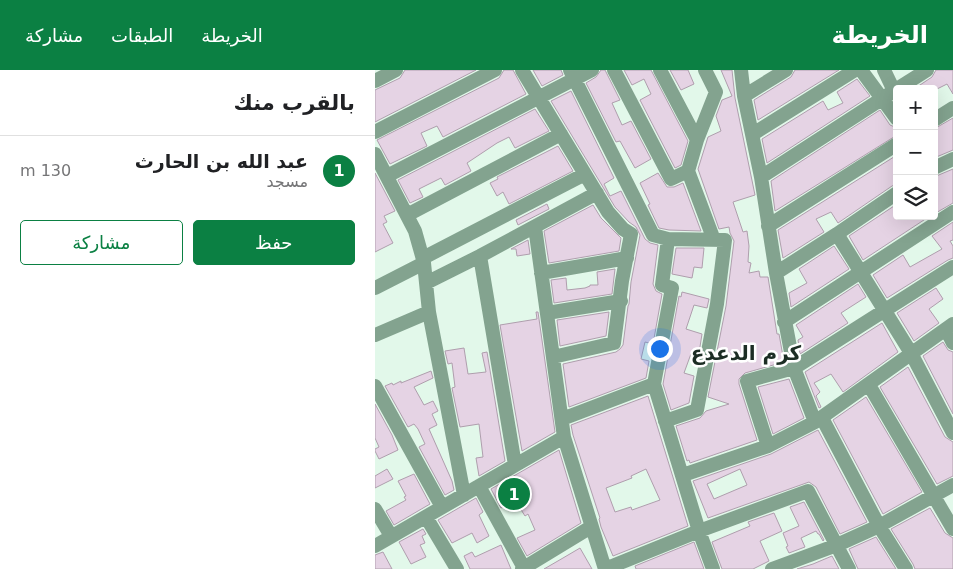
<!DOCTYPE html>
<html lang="ar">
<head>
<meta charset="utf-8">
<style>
	:root { --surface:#fff; --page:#f6f6f6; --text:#202124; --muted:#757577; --line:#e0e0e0; --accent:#0b8043 }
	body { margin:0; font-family:"DejaVu Sans",Vazirmatn,sans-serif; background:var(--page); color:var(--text); direction:rtl }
	.controls { position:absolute; right:15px; top:15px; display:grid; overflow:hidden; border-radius:5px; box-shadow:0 5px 20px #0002 }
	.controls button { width:45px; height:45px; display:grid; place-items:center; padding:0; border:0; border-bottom:1px solid var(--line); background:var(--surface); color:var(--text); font:25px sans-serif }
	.you { position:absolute; left:284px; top:278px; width:18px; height:18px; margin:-12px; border:4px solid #fff; border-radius:50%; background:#1a73e8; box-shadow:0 0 0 8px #1a73e833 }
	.badge { display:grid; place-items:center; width:32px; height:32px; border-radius:50%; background:var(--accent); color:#fff; font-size:16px; font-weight:700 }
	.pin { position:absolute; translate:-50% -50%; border:2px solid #fff; box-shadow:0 1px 5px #0006 }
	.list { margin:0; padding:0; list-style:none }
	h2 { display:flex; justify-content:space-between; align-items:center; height:65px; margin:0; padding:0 20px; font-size:21px }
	h2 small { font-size:16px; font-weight:400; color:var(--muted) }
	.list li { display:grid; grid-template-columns:32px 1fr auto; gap:15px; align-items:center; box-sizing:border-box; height:70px; padding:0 20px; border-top:1px solid var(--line) }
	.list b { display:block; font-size:19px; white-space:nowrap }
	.list p { margin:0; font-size:16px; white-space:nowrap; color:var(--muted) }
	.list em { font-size:16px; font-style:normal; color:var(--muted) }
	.actions { display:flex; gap:10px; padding:15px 20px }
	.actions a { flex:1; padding:11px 0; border:1px solid var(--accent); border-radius:5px; text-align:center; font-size:18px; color:var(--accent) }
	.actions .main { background:var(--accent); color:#fff }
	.icon { flex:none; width:28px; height:28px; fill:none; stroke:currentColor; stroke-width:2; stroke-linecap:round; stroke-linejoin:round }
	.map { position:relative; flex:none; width:578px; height:499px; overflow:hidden; direction:ltr }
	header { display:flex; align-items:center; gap:30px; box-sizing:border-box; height:70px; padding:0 25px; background:var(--accent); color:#fff }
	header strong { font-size:24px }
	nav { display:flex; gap:28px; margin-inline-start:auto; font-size:18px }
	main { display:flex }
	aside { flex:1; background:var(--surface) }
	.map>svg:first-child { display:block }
	.building { fill:#e5d3e4; stroke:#af9ead; fill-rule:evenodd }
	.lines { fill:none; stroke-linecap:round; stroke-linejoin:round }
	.minor { stroke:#83a38f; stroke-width:14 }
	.labels { text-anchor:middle; stroke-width:5; stroke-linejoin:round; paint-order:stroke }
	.district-label { font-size:20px; font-weight:bold; fill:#1c2d24; stroke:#fff }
</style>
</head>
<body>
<header>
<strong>الخريطة</strong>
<nav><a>الخريطة</a><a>الطبقات</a><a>مشاركة</a></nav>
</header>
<main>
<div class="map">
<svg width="578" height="499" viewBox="0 0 578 499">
	<rect width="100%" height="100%" fill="#e2f8ea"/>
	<path class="building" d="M30 0H101L0 52V20L25 8Z
		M129 0H138L151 24 68 67 62 56 46 63 52 76 15 94 2 70 124 8Z
		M158 0H186L188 5 167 16Z
		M226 0H230L245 30 237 33 247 55 256 51 276 89 260 98 245 71 241 72 211 13 221 7Z
		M249 0H276L313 71 306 95 300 98 265 30 276 24 269 9 257 15Z
		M295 0H313L319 14 306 20Z
		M346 0H357L360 28 380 125 358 132 368 162 372 161 374 176 373 192 376 193 374 203 384 201 385 207H393L402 264H404L409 292 370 303 364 309V314L382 370 315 393 314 390 312 391 301 356 325 348 331 341 354 334 333 327 351 236 359 171 355 163 354 157 344 159 323 99 333 67 346 61 341 46 347 30 357 26Z
		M420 0H464L383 50 379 30 416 7Z
		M561 0H578V24L572 14 562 19H539L557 7Z
		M482 9 495 26 392 93 387 69 448 31 453 40 468 33 462 22Z
		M196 21 239 108 229 114 235 126 246 121 270 169 275 173 283 175 278 214 281 221 287 224 278 274 270 272 266 289 274 291 271 308 194 337 188 294 241 282 245 279 248 275 253 236 254 234 256 212 265 165 261 157 254 152 240 137 176 31Z
		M160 39 174 61 140 78 134 67 122 73 92 93 96 101 70 115 66 108 44 119 48 127 35 133 23 110Z
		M505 40 515 55 522 58V65L400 141 396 111Z
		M578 48V80L559 88V59Z
		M183 76 198 101 134 134 128 122 122 126 115 113 123 109 122 107Z
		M522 85V114L517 116 463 153 456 142 441 149 449 162 408 188 403 160Z
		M578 99V133L559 144V107Z
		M0 103 20 141 9 146 12 152 8 154 18 173 0 182Z
		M283 103 292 117H299L308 113 326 161 294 160 284 158 273 135 275 134 265 113Z
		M172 134 174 139 143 155 141 150Z
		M522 134V146H555L488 190 474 166Z
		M218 135 226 148 246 168 244 181 174 193 169 161Z
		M578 152V170L575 171 578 176V188L573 190 512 228 498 205 528 185 535 197 567 179 557 166Z
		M153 170 155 184 142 186 141 179H136Z
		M459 176 474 199 416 237 414 223 432 213 424 199Z
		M301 178H329L327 198 319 197 317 208 297 204Z
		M240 199 237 224 179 233 176 210 191 208 192 220 210 218 215 216V215H223L222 202Z
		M483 214 491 227 466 243 473 253 425 284 423 270 428 267 421 255Z
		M561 218 568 229 554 239 564 253 539 271 522 243Z
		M307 222 334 229 332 238 319 235 311 259 327 264 324 283 317 281 309 303 319 306 314 333 296 340 288 314 304 226 306 227Z
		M161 242H163L180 362 147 381 125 255 162 249Z
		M234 242 231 266 185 276 182 250Z
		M507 253 523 282 468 322 456 304 439 313 445 322 441 326 446 337 444 338 430 302Z
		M568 272 573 280 578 282V344L548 286Z
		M89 278 93 304 111 302 107 283 112 282 130 391 104 406 101 388 108 387 104 354 85 357 77 318 80 317 77 293 73 294 70 281Z
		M533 297 570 367 578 372V406L562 414 505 317Z
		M56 301 58 308 39 317 49 335 58 331 63 341 57 344 62 355 54 359 77 411 79 420 70 425 44 377 50 374 43 359 39 354 33 357 10 316 17 313 18 315 26 311V313Z
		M414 309 429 348 398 364 383 317Z
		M273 326 313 456 238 486 226 457 224 449 225 448 198 365 196 355ZM271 399 285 430 257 440 256 437 240 442 231 418 257 408 256 406Z
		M491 327 547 422 508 444 458 350Z
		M0 334 17 365 23 380 4 389 0 381V379L4 377 0 368Z
		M443 360 492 452 465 464 441 417 434 412 333 448 318 411 396 384ZM365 399 372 415 339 429 332 414Z
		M184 380 206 453 152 486 142 468 160 460 153 444 150 446 140 430 126 438 116 419Z
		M12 399 18 409 0 418V406Z
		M39 404 55 434 19 455 11 441 31 430 29 427 31 426 23 411Z
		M101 428 108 442 104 445 114 466 102 473 97 463 77 473 63 450Z
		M429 432 449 470 448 471 444 464H443L441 461 426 468 430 477 414 483 411 477 413 476 408 463 424 456 415 437Z
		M555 438 570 463 578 468V499H540L538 494 516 459Z
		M399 443 407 461 385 471 394 491 378 499H347L337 472 375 456 373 452Z
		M48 459 51 464 47 466 50 473 45 475 51 487 36 494 24 472Z
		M501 467 521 499H483L474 479Z
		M319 472 329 499H261L260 496Z
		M126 475 136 499H95L89 486 97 482 100 487Z
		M205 478 217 499H169L188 488Z
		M8 482 17 499H0V485Z
		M457 486 464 499H422L438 494Z"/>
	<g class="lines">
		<path class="minor" d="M147 0 233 142 248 159 256 164 247 211 239 273 178 287
			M195 0 278 165 293 169 350 170 342 234 322 340 290 351
			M239 0 296 109 313 101 339 170
			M285 0 322 70
			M366 0 369 26 386 107 401 203 419 298 440 352
			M486 0 522 49
			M509 0 519 21
			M0 11 21 0
			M522 19 552 0
			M369 26 411 0
			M559 50 578 38
			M0 62 120 0
			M378 64 480 0
			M0 84 40 161 49 193 54 242 89 425
			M559 98 578 89
			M313 101 322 70 341 22 330 0
			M12 106 217 0
			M386 107 522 19
			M32 145 186 64
			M393 156 522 74
			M160 157 189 367 230 499
			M462 164 536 283 578 363
			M293 169 287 215 297 218 279 314 324 461 338 499
			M105 186 140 395
			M48 188 210 104
			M166 203 252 188
			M401 203 462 164 522 123
			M51 213 105 186 222 123
			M0 218 49 193
			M172 243 246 231
			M409 252 578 142
			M571 259 578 273
			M0 265 54 242
			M494 315 578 459
			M0 316 67 437
			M447 348 504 456 531 499
			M187 349 279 314
			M393 376 372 311 419 298 578 197
			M308 405 393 376 440 352 578 254
			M104 416 149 498
			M0 439 16 466
			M51 447 82 499
			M0 476 189 367
			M147 499 216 457
			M230 499 324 461 433 421 474 499
			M397 499 462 475 504 456 578 415"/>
	</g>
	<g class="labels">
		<g class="district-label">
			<text x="371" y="290">كرم الدعدع</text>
		</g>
	</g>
</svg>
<div class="controls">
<button>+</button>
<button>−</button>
<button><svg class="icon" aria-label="layers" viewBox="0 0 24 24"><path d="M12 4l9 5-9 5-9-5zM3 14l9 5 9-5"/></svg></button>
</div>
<div class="you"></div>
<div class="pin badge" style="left:139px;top:424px">1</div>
</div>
<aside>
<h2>بالقرب منك<small></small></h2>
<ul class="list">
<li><span class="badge">1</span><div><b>عبد الله بن الحارث</b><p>مسجد</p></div><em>130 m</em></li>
</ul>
<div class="actions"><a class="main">حفظ</a><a>مشاركة</a></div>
</aside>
</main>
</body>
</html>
